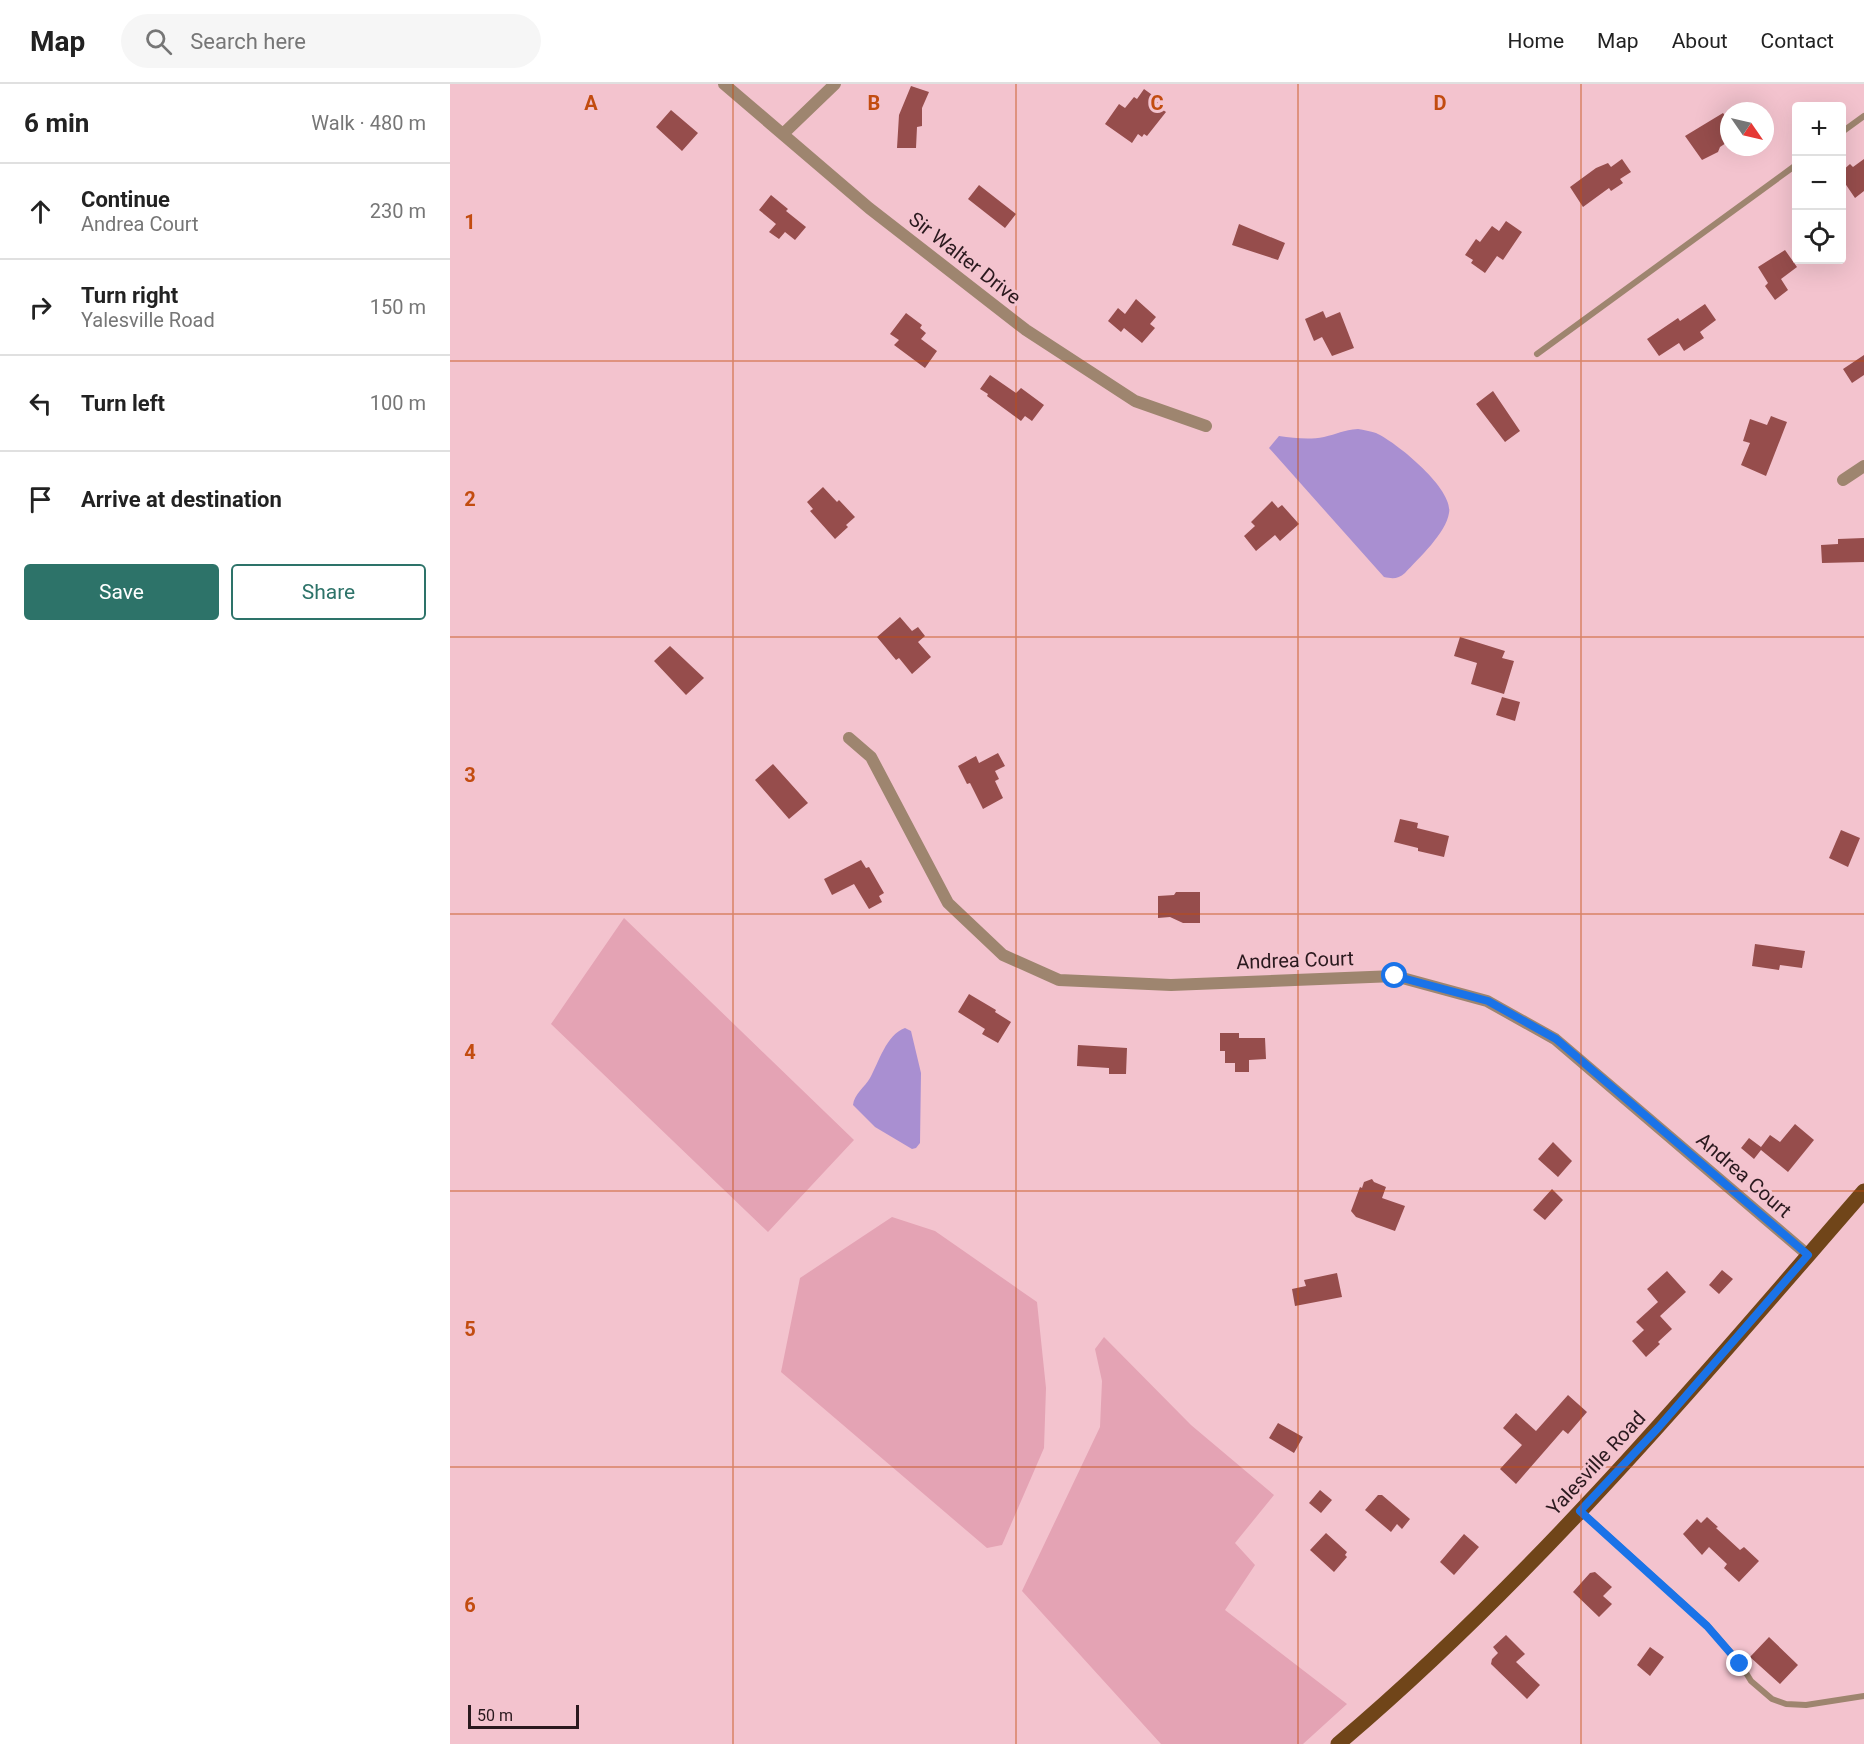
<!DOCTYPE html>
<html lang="en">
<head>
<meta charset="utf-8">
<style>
	:root { --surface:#fff; --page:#f6f6f6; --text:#222; --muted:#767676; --line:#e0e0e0; --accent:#2d7369 }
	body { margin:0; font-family:Roboto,sans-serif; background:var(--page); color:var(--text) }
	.controls { position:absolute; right:18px; top:18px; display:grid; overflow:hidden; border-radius:6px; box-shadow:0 6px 24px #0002 }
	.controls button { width:54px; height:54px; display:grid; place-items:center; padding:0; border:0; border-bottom:2px solid var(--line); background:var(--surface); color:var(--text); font:30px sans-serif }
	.compass { position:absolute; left:1270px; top:18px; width:54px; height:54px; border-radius:50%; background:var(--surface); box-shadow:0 6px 24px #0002; rotate:124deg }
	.scale { position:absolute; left:18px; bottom:15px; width:111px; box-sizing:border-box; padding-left:6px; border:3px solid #2a191e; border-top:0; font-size:16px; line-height:21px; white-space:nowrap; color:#2a191e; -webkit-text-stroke:4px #f3c3ce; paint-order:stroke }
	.stop { position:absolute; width:18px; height:18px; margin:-14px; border:4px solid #1a73e8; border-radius:50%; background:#fff }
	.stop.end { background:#1a73e8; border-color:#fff; box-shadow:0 2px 6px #0008 }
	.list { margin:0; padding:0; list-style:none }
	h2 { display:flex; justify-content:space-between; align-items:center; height:78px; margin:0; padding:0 24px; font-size:26px }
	h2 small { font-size:20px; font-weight:400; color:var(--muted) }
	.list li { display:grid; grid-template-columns:39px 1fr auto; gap:18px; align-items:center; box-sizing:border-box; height:96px; padding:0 24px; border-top:2px solid var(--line) }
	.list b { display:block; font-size:22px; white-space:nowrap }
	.list p { margin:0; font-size:20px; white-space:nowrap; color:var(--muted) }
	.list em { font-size:20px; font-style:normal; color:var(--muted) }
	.actions { display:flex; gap:12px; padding:18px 24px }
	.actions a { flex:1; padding:14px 0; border:2px solid var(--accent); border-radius:6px; text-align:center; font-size:21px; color:var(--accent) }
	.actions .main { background:var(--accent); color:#fff }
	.icon { flex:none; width:33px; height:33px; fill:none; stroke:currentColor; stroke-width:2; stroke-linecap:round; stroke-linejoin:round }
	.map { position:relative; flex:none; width:1414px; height:1660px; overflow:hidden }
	header { display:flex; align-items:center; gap:36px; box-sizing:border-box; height:84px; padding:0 30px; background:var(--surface); border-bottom:2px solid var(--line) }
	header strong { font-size:28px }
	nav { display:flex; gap:33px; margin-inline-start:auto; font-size:21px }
	.search { width:420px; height:54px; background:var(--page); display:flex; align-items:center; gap:15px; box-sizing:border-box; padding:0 21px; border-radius:33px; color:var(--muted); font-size:22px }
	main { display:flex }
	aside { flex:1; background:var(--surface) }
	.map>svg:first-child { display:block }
	.green { fill:#e4a3b4 }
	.water { fill:#a98fd1 }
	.building { fill:#964d4c }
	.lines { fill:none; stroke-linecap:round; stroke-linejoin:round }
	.lane { stroke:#9e856f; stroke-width:6 }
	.street { stroke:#9e856f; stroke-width:12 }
	.primary { stroke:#704519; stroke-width:15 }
	.route { stroke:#1a73e8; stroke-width:8 }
	.grid { fill:none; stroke:#c24c10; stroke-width:1.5; stroke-opacity:0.55 }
	.labels { text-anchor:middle; stroke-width:6; stroke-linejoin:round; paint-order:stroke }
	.street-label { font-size:20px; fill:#2a191e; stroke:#f3c3ce }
	.grid-label { font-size:20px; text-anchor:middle; font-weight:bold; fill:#c24c10; stroke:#f3c3ce; stroke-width:6; stroke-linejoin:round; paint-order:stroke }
</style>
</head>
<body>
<header>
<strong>Map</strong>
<div class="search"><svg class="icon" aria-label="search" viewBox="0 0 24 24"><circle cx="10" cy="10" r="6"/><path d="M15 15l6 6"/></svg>Search here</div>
<nav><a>Home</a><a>Map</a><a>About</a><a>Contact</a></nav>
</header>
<main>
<aside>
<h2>6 min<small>Walk · 480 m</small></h2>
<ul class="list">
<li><svg class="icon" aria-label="ahead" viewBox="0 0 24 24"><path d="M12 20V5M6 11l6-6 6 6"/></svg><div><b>Continue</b><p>Andrea Court</p></div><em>230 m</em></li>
<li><svg class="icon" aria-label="right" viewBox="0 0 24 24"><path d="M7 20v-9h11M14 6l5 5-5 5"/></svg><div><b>Turn right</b><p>Yalesville Road</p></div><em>150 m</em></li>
<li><svg class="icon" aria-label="left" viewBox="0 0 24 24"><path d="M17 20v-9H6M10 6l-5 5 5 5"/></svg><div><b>Turn left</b></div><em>100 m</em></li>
<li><svg class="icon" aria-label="arrive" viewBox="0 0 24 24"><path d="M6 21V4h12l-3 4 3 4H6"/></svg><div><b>Arrive at destination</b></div></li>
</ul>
<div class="actions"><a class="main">Save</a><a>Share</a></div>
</aside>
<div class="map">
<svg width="1414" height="1660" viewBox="0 0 1414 1660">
	<rect width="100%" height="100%" fill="#f3c3ce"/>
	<path class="green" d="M174 834 404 1056 318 1148 101 940Z
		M442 1133 485 1147 587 1218 596 1304 594 1364 552 1461 537 1464 331 1288 350 1194Z
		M654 1253 741 1341 824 1411 785 1459 805 1481 775 1526 897 1620 853 1660H711L572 1507 650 1343 652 1297 645 1265Z"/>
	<path class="water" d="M908 345C914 346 920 347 926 349 946 358 1004 405 999 429 996 449 969 474 955 489 948 495 943 495 934 493L819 364 829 352C844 354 859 356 874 353 887 350 893 346 908 345Z
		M455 944 461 947 471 989 470 1059 466 1064 462 1065 425 1043 403 1021C404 1010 415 1003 420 994 429 978 436 951 455 944Z"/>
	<path class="building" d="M461 2 479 8 472 24V42L467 43 466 64H447L449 31Z
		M694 5 712 18 710 20 715 23 713 26 716 28 697 52 694 50 692 53 688 50 682 59 655 40 669 20 675 24 684 13 687 15Z
		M221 26 248 49 232 67 206 43Z
		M1273 29 1279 37V57L1270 63 1268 68 1252 76 1235 52Z
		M1172 75 1181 88 1170 95 1173 99 1161 107 1159 104 1133 123 1120 103 1146 84 1158 79 1161 83Z
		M1414 75V107L1405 114 1392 95V87L1400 80 1403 83Z
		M529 101 566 130 555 144 518 115Z
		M321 111 338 125 336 127 356 143 345 156 335 148 329 155 319 148 326 140 309 126Z
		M1056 137 1072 148 1053 176 1047 172 1035 189 1021 179 1023 176 1015 171 1026 155 1030 158 1042 142 1049 147Z
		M789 140 835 159 828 176 782 161Z
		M1335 166 1347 183 1331 195 1338 206 1325 216 1315 202 1318 199 1308 183Z
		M686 215 706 233 700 240 705 244 692 259 674 244 671 248 658 237 668 224 675 230Z
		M1255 220 1266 236 1250 248 1254 254 1234 267 1229 259 1209 272 1197 255 1228 234 1230 237Z
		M873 227 876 234 890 228 904 264 882 272 872 253 864 257 855 235Z
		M456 229 472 241 470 244 476 249 471 255 487 267 475 284 444 261 449 256 440 250Z
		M1414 271V291L1402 299 1393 285Z
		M540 291 566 309 571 304 594 321 582 337 575 332 571 337 537 312 538 310 530 305Z
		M1043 307 1070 347 1055 358 1026 320Z
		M1321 332 1337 338 1316 392 1291 381 1300 359 1293 357 1300 335 1317 341Z
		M373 403 387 418 389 416 405 433 396 441 398 443 385 455 360 427 363 425 357 418Z
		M822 417 828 424 832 421 849 440 830 457 825 451 806 467 794 452 805 442 801 438Z
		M1414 454V478L1372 479 1371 461 1388 460V455Z
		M450 533 462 547 468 543 475 552 468 558 481 573 462 590 449 574 446 576 427 553Z
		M1010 553 1055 567 1052 574 1064 577 1054 610 1021 600 1027 579 1004 572Z
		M220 562 254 594 236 611 204 577Z
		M1052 613 1070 618 1065 637 1046 631Z
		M548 669 555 682 545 687 549 695 545 697 553 714 533 725 520 699 517 700 508 682 526 672 529 679Z
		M323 680 358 719 339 735 305 696Z
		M950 735 968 739 967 744 999 752 994 773 968 767V764L944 758Z
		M1391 746 1410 754 1398 783 1379 774Z
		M411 776 416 784 419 783 434 809 429 812 432 818 419 825 404 800 382 811 374 795Z
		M726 808H750V839H733L720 833 708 834V812L724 811Z
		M1305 860 1355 867 1352 884 1330 881 1329 886 1302 882Z
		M519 910 546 926 545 928 561 938 548 959 532 950 535 945 508 928Z
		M770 949H789V954H815L816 975 799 976V988H785V979H775V967H770Z
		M628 961 677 964 676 990H659V984L627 982Z
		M1345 1040 1364 1056 1338 1088 1311 1066 1304 1075 1291 1064 1299 1054 1311 1063 1320 1051 1330 1058Z
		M1103 1058 1122 1077 1108 1093 1088 1075Z
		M922 1095 924 1098 936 1103 932 1114 955 1122 945 1147 906 1133 901 1127 910 1103 912 1104 914 1098Z
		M1102 1105 1113 1116 1095 1136 1083 1126Z
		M1272 1186 1283 1195 1269 1210 1259 1201Z
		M1217 1187 1236 1208 1210 1232 1222 1245 1208 1258 1210 1260 1196 1273 1182 1257 1194 1246 1186 1238 1208 1218 1197 1205Z
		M887 1189 892 1213 845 1222 842 1205 856 1202 854 1196Z
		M1118 1311 1137 1328 1118 1350 1113 1346 1066 1400 1050 1385 1072 1361 1053 1344 1066 1329 1086 1347Z
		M828 1339 853 1353 844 1369 819 1354Z
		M870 1406 882 1416 871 1429 859 1419Z
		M928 1411H932L960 1435 952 1445 947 1440 941 1448 915 1426Z
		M1257 1433 1268 1443 1266 1444 1290 1466 1294 1463 1309 1477 1289 1498 1274 1484 1277 1480 1259 1463 1252 1471 1233 1450 1247 1435 1251 1439Z
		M876 1449 897 1468 895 1471 897 1473 884 1488 860 1466Z
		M1014 1450 1029 1463 1004 1491 990 1478Z
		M1145 1488 1162 1503 1153 1512 1162 1520 1149 1533 1123 1508 1140 1489Z
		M1056 1551 1075 1570 1066 1578 1090 1601 1077 1615 1041 1580 1042 1575 1048 1569 1043 1563Z
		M1319 1553 1348 1581 1330 1600 1300 1573Z
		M1200 1563 1214 1573 1200 1592 1187 1581Z"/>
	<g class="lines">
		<path class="lane" d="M1392 48 1414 32
			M1087 270 1346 81
			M1131 1427 1258 1542 1290 1579 1301 1597 1322 1615 1336 1620 1356 1621 1414 1612"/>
		<path class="street" d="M274 0 419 124 576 246 685 317 756 342
			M334 49 385 0
			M1393 396 1414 382
			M399 654 421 673 498 819 553 871 609 896 721 901 945 892 1037 917 1105 955 1358 1171"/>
		<path class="primary" d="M888 1660C1083 1495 1247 1299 1414 1107"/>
	</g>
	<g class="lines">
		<path class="route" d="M945 892 1038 917 1106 955 1358 1171 1208 1344 1130 1427 1257 1542 1290 1580"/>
	</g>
	<path class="grid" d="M283 0V1660M566 0V1660M848 0V1660M1131 0V1660M0 277H1414M0 553H1414M0 830H1414M0 1107H1414M0 1383H1414"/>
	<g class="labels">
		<g class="street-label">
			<text transform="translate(515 174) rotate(38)" y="7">Sir Walter Drive</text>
			<text transform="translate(845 876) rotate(-2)" y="7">Andrea Court</text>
			<text transform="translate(1294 1091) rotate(41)" y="7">Andrea Court</text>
			<text transform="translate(1146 1379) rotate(-47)" y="7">Yalesville Road</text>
		</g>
	</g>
	<g class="grid-label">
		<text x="141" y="26">A</text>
		<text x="424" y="26">B</text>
		<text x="707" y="26">C</text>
		<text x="990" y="26">D</text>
		<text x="20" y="145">1</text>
		<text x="20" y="422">2</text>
		<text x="20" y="698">3</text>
		<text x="20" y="975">4</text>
		<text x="20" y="1252">5</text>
		<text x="20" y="1528">6</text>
	</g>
</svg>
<div class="controls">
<button>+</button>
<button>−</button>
<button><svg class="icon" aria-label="locate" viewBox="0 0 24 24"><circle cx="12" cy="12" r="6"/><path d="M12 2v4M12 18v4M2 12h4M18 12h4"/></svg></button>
</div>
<svg class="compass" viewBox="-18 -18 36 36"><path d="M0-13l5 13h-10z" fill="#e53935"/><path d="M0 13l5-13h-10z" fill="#767676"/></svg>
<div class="scale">50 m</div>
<div class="stop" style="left:945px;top:892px"></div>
<div class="stop end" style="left:1290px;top:1580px"></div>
</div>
</main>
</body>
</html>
